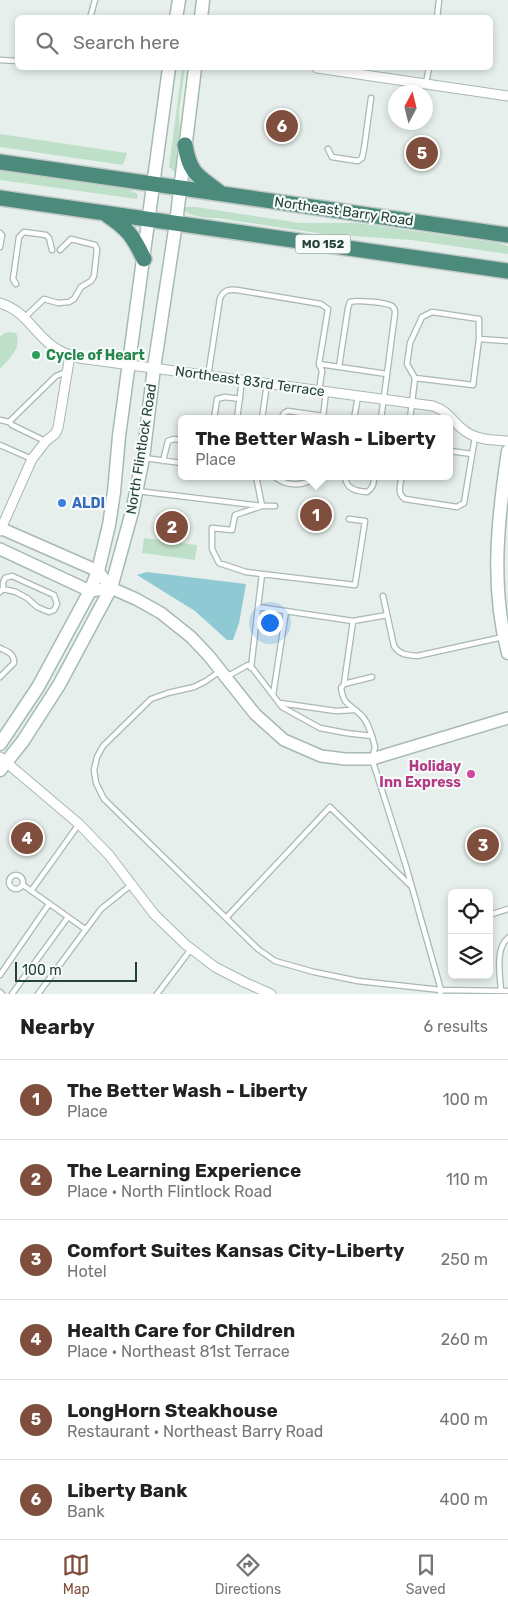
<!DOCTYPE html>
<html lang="en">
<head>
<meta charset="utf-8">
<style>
	:root { --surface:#fff; --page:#f2f2f2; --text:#222; --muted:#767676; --line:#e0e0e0; --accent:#804e3d }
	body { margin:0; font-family:Rubik,sans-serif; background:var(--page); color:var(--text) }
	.controls { position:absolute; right:15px; bottom:15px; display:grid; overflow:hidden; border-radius:8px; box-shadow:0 2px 8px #0003 }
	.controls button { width:45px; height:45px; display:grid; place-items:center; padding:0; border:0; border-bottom:1px solid var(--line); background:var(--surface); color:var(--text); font:25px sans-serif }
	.compass { position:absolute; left:388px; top:85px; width:45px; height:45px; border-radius:50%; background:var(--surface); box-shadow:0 2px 8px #0003; rotate:7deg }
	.scale { position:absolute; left:15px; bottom:12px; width:122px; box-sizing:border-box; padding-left:5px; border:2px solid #24423a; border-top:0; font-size:14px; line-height:18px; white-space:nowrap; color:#24423a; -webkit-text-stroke:4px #f7fbf9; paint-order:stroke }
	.you { position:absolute; left:269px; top:622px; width:18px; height:18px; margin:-12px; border:4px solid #fff; border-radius:50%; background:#1a73e8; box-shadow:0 0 0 8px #1a73e833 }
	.badge { display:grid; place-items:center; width:32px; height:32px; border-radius:50%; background:var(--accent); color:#fff; font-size:16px; font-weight:700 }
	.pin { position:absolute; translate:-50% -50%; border:2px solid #fff; box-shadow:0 1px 5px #0006 }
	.popup { position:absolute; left:178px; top:415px; width:275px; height:65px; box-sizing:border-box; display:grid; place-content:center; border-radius:8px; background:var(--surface); filter:drop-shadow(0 1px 4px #0005); font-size:16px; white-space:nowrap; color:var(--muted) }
	.popup b { font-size:19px; color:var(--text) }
	.popup::after { content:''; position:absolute; left:50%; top:100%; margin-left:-10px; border:10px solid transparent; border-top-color:var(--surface) }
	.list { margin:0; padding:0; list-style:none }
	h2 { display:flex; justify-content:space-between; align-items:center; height:65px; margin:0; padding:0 20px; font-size:21px }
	h2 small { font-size:16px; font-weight:400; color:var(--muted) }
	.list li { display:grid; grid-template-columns:32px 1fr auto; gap:15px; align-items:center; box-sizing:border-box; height:80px; padding:0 20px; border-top:1px solid var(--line) }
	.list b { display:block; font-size:19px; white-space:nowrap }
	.list p { margin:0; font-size:16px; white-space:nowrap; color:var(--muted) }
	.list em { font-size:16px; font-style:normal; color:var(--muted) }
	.icon { flex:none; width:28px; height:28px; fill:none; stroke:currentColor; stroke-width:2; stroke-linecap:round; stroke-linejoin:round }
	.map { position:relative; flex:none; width:508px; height:994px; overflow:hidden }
	.search { position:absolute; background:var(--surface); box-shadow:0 2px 8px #0003; left:15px; right:15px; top:15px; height:55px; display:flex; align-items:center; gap:12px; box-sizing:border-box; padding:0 18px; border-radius:8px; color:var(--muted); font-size:19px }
	.sheet { height:545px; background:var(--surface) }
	nav { display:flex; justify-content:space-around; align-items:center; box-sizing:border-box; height:70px; border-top:1px solid var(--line); background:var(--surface); font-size:14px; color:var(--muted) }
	nav a { display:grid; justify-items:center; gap:2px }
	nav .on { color:var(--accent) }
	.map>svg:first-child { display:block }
	.green { fill:#bfe0c8 }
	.water { fill:#8ec9d4 }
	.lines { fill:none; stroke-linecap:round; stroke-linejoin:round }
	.service-casing { stroke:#a8b8b2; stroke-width:7 }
	.minor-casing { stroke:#a8b8b2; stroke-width:11 }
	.tertiary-casing { stroke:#a8b8b2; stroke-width:14 }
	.secondary-casing { stroke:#a4bbb3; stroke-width:15 }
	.trunk-casing { stroke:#c2cac8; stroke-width:18 }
	.service { stroke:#fff; stroke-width:4.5 }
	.minor { stroke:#fff; stroke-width:9 }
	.tertiary { stroke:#fff; stroke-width:11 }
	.secondary { stroke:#fff; stroke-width:12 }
	.trunk { stroke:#4c8a7c; stroke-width:15 }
	.leisure-dot { fill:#2e9e5b; stroke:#f7fbf9; stroke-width:2 }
	.shop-dot { fill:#3f7fe0; stroke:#f7fbf9; stroke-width:2 }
	.hotel-dot { fill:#d1479c; stroke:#f7fbf9; stroke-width:2 }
	.labels { text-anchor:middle; stroke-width:4.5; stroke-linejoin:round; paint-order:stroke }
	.shield { fill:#f7fbf9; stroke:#637a73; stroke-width:1 }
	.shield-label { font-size:12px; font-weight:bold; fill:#24423a }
	.street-label { font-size:14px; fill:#24423a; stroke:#f7fbf9 }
	.leisure-label { font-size:14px; font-weight:bold; fill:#27864d; stroke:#f7fbf9; text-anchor:start }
	.shop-label { font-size:14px; font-weight:bold; fill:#366cbe; stroke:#f7fbf9; text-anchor:start }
	.hotel-label { font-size:14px; font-weight:bold; fill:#b23c85; stroke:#f7fbf9; text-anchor:end }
</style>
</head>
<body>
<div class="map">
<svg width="508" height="994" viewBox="0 0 508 994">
	<rect width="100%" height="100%" fill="#e6efeb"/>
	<path class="green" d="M182 68H185L179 112 180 136 175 172 169 167Z
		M0 134 127 153 123 165 0 147Z
		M0 169 125 188 138 194 137 199 0 180Z
		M184 207H196L300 223H357L498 243 508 246V254L412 240 324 234 217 218C204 218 195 217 184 211Z
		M11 332 16 333C22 349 10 357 0 369V337L5 333Z
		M144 538 197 545 195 560 142 553Z"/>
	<path class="water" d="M147 572 246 584 239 623 233 640H227L195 611 137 575Z"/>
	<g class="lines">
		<defs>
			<path id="service" d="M90 18 95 0
				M437 18 439 0
				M0 60 18 61
				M426 83 429 68
				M328 149 332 157 358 161 362 158 364 149 371 98
				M0 233 2 235 0 247
				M16 284 13 279 19 237 24 232 46 235 49 238 52 250
				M25 317 44 299 58 303 69 302 74 299 81 287 91 281 94 276 97 249 95 245 71 239 60 250
				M319 364 387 374 381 419
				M339 367 348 308 350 302C356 300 386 302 392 306 395 309 395 310 395 313L387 374
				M208 376 220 298C224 290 229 289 237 290L321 304 328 309 319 364 322 371 319 391
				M415 378 473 385 479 339
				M323 417 326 392
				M214 419 217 399 225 397 240 399
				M237 419 242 380
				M262 419 267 383
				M281 419 284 413 288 411 323 416
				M354 419 358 396
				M410 419 415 378 407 364 410 343 422 317 432 312 479 319V339L508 341
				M0 420 9 422
				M45 441 12 425 9 422 56 376 66 372
				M0 445 32 459
				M450 451 472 454
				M144 458 182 463
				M163 461 168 441 174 439 182 440
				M274 476C284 486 306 488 314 476
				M345 476C346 489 355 491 367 492 373 488 374 484 374 476
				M402 476C400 485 397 494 405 499L457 507 464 503 475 437
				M137 491 262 506 256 476
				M262 574 246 572 219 563 212 549V528L232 530 235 515 262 506H275
				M0 592 3 589 16 592 27 598 37 607 49 612 54 610 57 604 54 595 12 576 5 578 3 583V589
				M383 596 394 646C400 655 407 655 417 656L503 637
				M258 607 262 574 355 585 365 521 349 519
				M0 648C8 652 14 653 14 663L0 677
				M251 668 258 607 353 621 387 615
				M220 671 206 681 194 687 168 693 151 699 103 746 97 757 94 770 96 783 104 799 258 949 275 961 314 972 358 981 441 990 508 991
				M226 677 248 665 253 669 282 707 320 728 346 733 372 736 375 747 372 759 406 866 441 990 440 994
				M344 684 353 621
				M273 695 286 611
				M280 703 336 711 354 710
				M372 736C369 728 367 720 360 714 349 703 344 706 341 688L344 684 372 677
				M9 882a7 7 0 1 1 14 0a7 7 0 1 1-14 0Z
				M23 885 85 929
				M31 891 79 824
				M489 915 508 909
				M226 918 330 807 410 885
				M0 975 49 904
				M501 991C500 975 495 948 508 938
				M0 992 2 994
				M12 994 68 917
				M38 994 101 909 131 885
				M157 994 191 949"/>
			<path id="minor" d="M317 68 508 96
				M0 303C25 311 32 330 51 345 59 352 69 355 79 358L433 406C449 411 452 422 465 431 477 440 493 440 508 441
				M0 531 32 459 46 441 55 434 58 428 70 355
				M0 757 79 824 109 855 154 914 185 944 215 967 246 983 271 994"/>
			<path id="tertiary" d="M0 528 98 571 111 588 136 599 161 613 191 637 209 656 255 714 284 740 321 756 345 759H372L508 718
				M0 549 90 591 111 588"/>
			<path id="secondary" d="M176 18 179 0
				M201 18 203 0
				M508 451C498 517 490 587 508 653
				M0 744 38 687 90 591 98 571 109 525 114 492 119 436 169 68
				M0 770 23 741 59 685 111 588 132 512 143 458 154 368 176 223 195 68"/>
			<path id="trunk" d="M185 145C190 174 197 175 219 192
				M0 162 508 235
				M0 198 508 271
				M107 215C128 229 133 236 144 259"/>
		</defs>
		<use href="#service" class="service-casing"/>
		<use href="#minor" class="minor-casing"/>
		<use href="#tertiary" class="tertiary-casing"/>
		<use href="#secondary" class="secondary-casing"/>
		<use href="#trunk" class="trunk-casing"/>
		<use href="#service" class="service"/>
		<use href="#minor" class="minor"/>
		<use href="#tertiary" class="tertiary"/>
		<use href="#secondary" class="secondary"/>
		<use href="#trunk" class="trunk"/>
	</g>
	<circle class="leisure-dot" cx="36" cy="355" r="5"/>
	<circle class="shop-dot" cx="62" cy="503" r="5"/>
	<circle class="hotel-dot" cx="471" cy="774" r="5"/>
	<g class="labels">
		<rect class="shield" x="295.5" y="234.5" width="55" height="19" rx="4"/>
		<g class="shield-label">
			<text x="323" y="248">MO 152</text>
		</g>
		<g class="street-label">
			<text transform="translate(344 211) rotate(8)" y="5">Northeast Barry Road</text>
			<text transform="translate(250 381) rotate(8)" y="5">Northeast 83rd Terrace</text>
			<text transform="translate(141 449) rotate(-81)" y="5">North Flintlock Road</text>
		</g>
		<g class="leisure-label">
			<text x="46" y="360">Cycle of Heart</text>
		</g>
		<g class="shop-label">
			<text x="72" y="508">ALDI</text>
		</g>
		<g class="hotel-label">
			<text x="461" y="771">Holiday<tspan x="461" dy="16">Inn Express</tspan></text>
		</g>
	</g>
</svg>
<div class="controls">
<button><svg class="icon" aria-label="locate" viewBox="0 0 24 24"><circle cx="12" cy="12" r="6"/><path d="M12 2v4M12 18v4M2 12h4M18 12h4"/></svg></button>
<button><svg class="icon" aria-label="layers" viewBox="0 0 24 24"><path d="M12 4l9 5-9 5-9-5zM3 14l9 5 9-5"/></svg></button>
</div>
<svg class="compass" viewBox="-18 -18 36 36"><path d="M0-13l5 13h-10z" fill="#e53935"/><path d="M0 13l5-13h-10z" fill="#767676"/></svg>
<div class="scale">100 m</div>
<div class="you"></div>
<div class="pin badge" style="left:316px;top:515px">1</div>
<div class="popup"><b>The Better Wash - Liberty</b>Place</div>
<div class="pin badge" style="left:172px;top:527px">2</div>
<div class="pin badge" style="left:483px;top:845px">3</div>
<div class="pin badge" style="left:27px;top:838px">4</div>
<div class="pin badge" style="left:422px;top:153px">5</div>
<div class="pin badge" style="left:282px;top:126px">6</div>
<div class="search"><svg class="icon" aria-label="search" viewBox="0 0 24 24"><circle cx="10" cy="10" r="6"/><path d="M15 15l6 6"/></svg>Search here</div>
</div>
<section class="sheet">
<h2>Nearby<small>6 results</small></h2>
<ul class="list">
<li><span class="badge">1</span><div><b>The Better Wash - Liberty</b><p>Place</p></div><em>100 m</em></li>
<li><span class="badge">2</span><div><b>The Learning Experience</b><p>Place · North Flintlock Road</p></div><em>110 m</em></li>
<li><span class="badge">3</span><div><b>Comfort Suites Kansas City-Liberty</b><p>Hotel</p></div><em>250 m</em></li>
<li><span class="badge">4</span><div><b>Health Care for Children</b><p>Place · Northeast 81st Terrace</p></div><em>260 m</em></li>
<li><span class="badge">5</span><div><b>LongHorn Steakhouse</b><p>Restaurant · Northeast Barry Road</p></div><em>400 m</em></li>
<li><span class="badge">6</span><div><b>Liberty Bank</b><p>Bank</p></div><em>400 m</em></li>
</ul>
</section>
<nav>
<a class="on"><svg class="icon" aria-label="map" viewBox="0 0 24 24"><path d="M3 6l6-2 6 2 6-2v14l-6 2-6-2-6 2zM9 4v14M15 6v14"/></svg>Map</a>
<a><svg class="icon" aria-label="directions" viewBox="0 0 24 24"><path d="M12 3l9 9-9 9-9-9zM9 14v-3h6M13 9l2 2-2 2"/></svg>Directions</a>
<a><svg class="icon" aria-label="saved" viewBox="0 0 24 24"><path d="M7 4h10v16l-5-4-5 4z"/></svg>Saved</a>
</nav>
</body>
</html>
